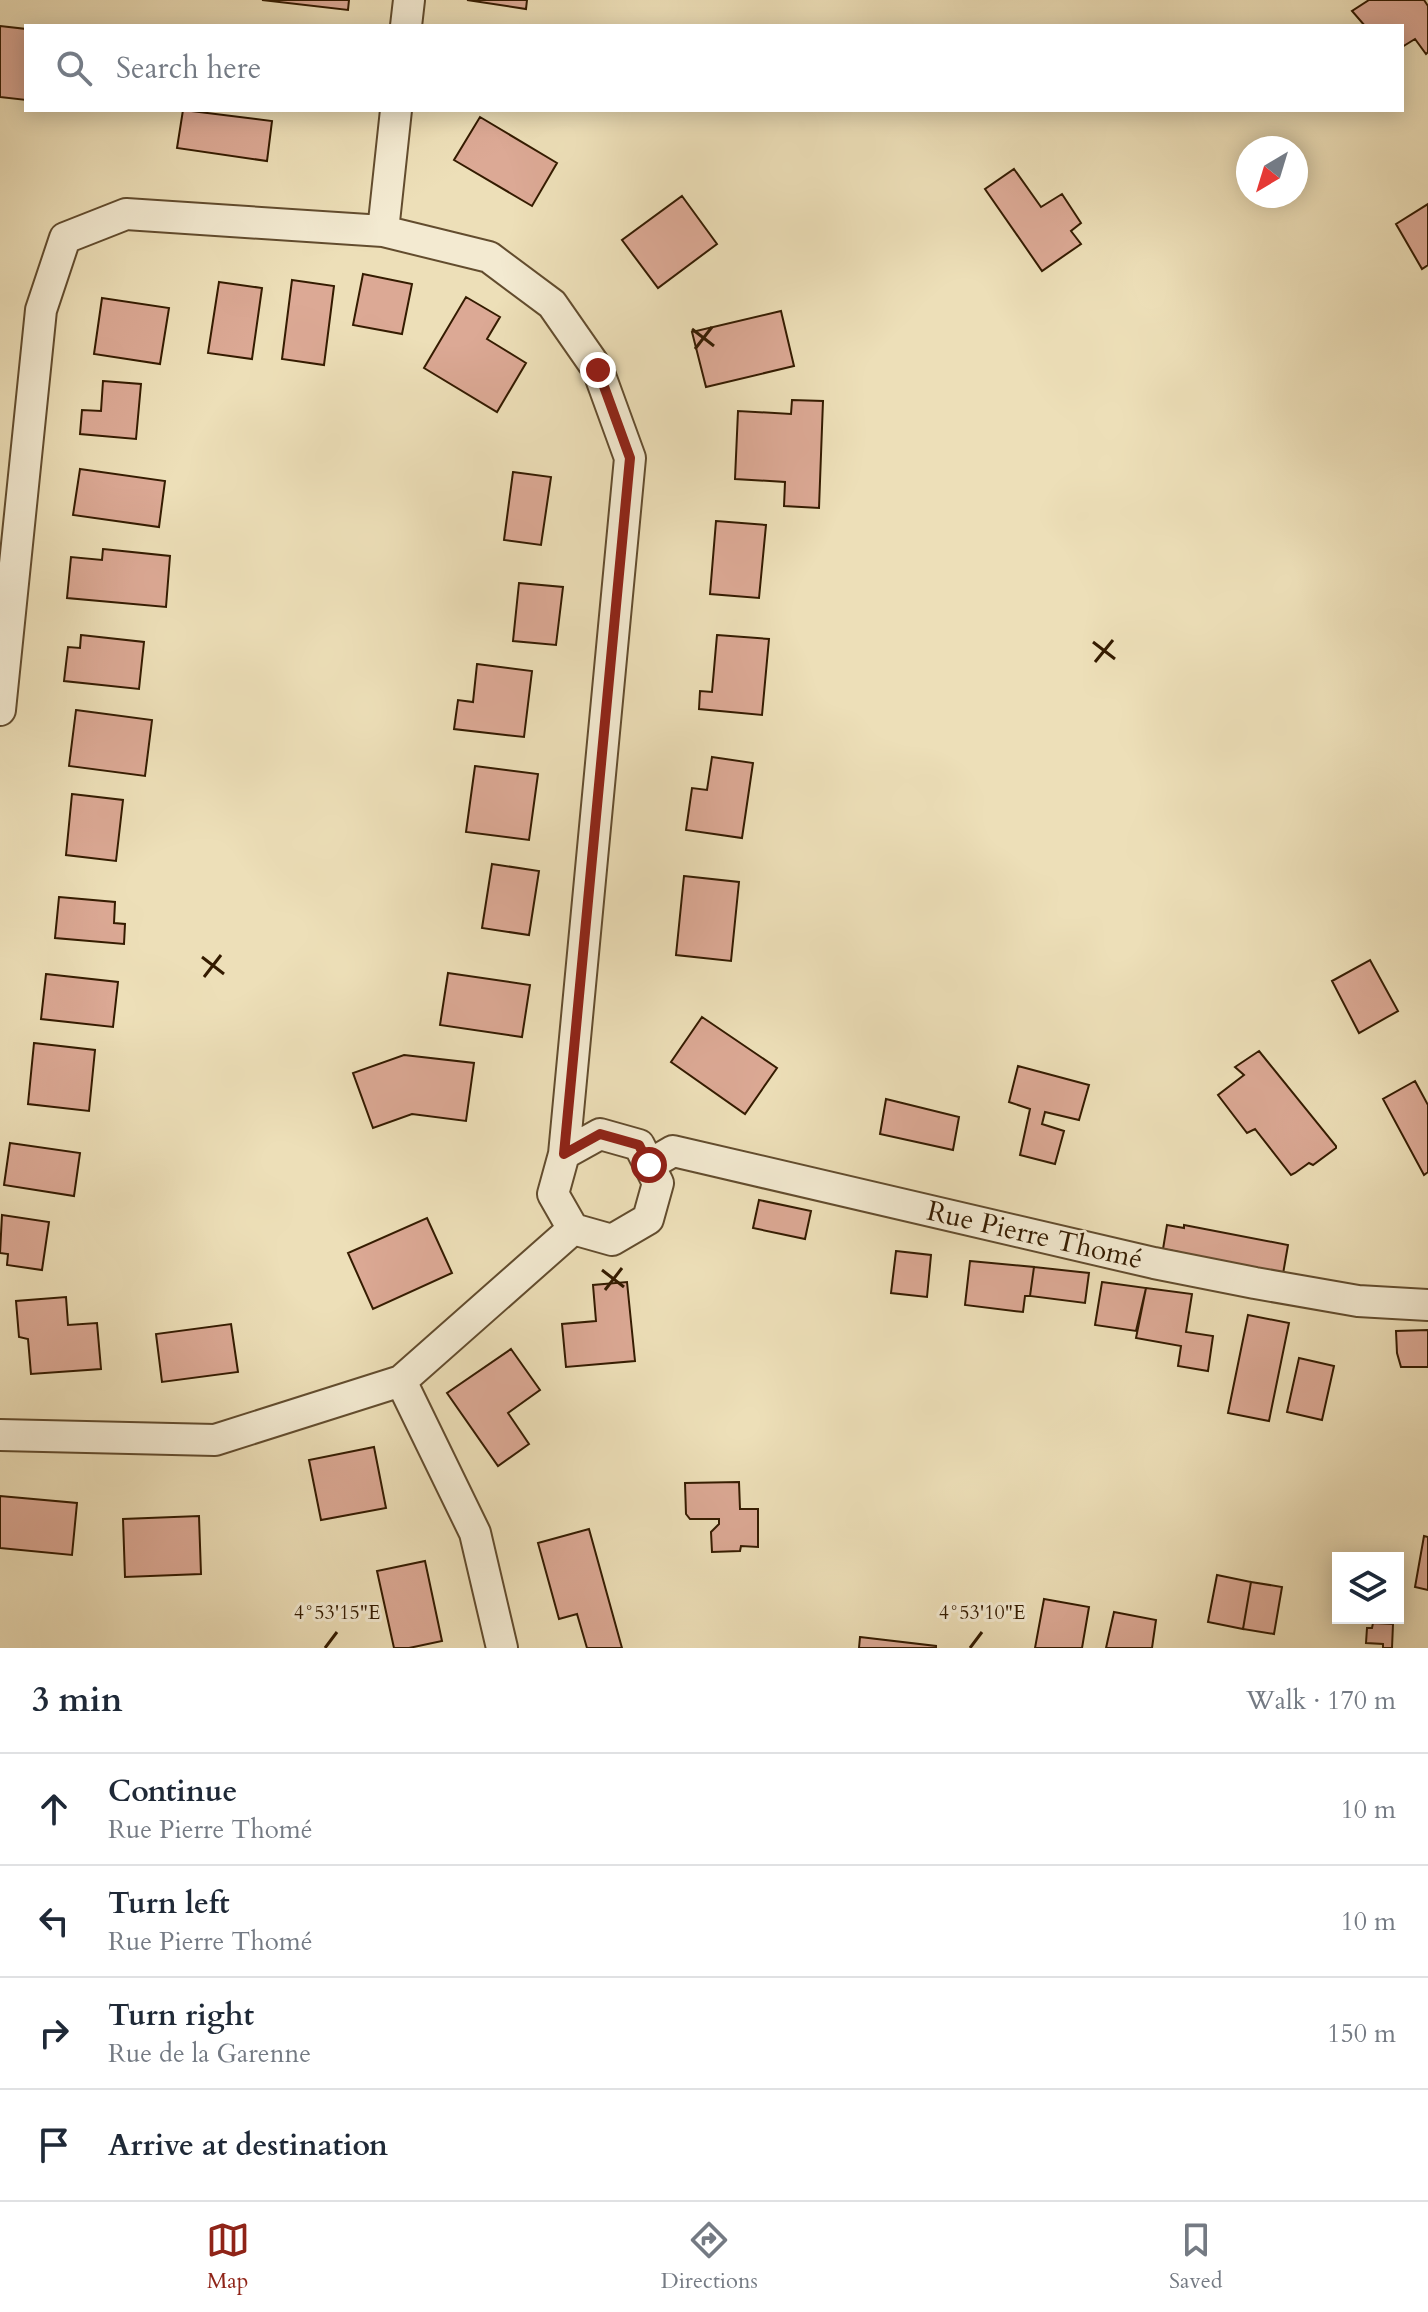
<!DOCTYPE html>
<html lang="en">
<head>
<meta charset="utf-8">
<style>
	:root { --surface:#fff; --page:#f2f2f3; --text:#1f2937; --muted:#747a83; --line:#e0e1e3; --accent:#8f2418 }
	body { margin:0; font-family:Cardo,serif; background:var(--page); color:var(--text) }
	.controls { position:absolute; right:24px; bottom:24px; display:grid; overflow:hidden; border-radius:0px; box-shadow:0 4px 20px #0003 }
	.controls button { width:72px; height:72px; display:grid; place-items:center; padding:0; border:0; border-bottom:2px solid var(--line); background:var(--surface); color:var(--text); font:40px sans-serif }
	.compass { position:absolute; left:1236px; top:136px; width:72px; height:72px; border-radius:50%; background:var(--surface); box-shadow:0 4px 20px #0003; rotate:218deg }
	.stop { position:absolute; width:24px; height:24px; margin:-18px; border:6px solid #8f2418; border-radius:50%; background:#fff }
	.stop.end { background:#8f2418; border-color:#fff; box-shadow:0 2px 8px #0008 }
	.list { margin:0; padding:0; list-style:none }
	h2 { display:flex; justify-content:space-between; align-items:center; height:104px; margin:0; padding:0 32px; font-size:34px }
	h2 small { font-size:26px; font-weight:400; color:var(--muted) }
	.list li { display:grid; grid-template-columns:52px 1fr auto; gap:24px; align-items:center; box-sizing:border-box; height:112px; padding:0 32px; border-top:2px solid var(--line) }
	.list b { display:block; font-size:30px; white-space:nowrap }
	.list p { margin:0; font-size:26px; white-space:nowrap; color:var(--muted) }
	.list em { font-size:26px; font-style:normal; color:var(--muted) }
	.icon { flex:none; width:44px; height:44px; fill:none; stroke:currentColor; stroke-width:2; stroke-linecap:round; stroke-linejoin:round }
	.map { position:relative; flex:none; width:1428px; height:1648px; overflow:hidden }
	.search { position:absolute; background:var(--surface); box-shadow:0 4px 20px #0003; left:24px; right:24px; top:24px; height:88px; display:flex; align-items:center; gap:20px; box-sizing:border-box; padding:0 28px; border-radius:0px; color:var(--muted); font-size:30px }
	.sheet { height:552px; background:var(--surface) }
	nav { display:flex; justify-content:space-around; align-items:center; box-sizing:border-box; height:112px; border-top:2px solid var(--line); background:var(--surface); font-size:22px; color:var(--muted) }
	nav a { display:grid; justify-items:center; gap:4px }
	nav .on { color:var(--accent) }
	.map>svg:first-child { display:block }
	.building { fill:#dca995; stroke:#341b00; stroke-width:2 }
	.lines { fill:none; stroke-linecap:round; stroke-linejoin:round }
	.minor-casing { stroke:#624c2e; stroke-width:34 }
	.minor { stroke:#f3ead1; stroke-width:30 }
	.route { stroke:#8f2418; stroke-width:10 }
	.ticks { fill:none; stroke:#341b00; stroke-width:3 }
	.labels { text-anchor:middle; stroke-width:6; stroke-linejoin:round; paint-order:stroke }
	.street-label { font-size:28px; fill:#341b00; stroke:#f3ead1 }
	.ticks-label { font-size:20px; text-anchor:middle; fill:#341b00; stroke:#f3ead1; stroke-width:6; stroke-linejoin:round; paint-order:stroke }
</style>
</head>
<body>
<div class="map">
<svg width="1428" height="1648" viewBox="0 0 1428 1648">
	<rect width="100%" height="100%" fill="#eddfb8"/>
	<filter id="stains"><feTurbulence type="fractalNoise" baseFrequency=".0025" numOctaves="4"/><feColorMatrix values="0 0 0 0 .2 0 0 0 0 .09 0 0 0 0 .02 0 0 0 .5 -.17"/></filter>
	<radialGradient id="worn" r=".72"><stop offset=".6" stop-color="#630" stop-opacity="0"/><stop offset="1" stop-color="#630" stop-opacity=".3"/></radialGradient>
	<path class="building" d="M262 0H349L348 10Z
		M467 0H527L526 9Z
		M1369 0H1424L1428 6V52L1426 54 1415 39 1402 47V26H1365L1352 11Z
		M0 26 26 29V100L0 97Z
		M183 110 272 121 267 161 177 148Z
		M480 117 557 163 532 206 454 160Z
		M1014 169 1041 207 1062 194 1081 223 1071 231 1081 244 1042 271 985 189Z
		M682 196 717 244 658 288 622 240Z
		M1428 204V265L1422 269 1396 224Z
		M363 274 412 284 402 334 353 325Z
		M292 280 334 286 324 365 282 359Z
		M219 282 262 288 252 359 208 353Z
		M466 297 500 317 487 339 526 363 497 412 424 368Z
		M102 298 169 308 160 364 94 354Z
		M781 311 794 366 706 387 692 332Z
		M103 381 141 384 136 439 80 434 82 410 101 411Z
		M792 400 823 401 819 508 784 506 785 482 735 479 738 411 791 414Z
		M80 469 165 481 159 527 73 515Z
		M513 472 551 477 541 545 504 540Z
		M716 521 766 525 759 598 710 594Z
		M103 549 170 556 166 607 67 598 71 557 102 560Z
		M519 583 563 587 556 645 513 641Z
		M81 635 144 642 139 689 64 681 68 647 80 648Z
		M717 635 769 639 762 715 699 709 700 691 712 692Z
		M477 664 532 671 524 737 454 729 458 700 473 702Z
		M76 710 152 720 145 776 69 766Z
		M712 757 753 763 742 838 686 830 692 788 707 790Z
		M475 766 538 774 529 840 466 832Z
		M72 794 123 800 116 861 66 855Z
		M492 864 539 871 529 935 482 928Z
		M684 876 739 882 731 961 676 955Z
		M59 897 115 902 114 923 125 924 124 944 55 938Z
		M1370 960 1398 1011 1359 1033 1332 981Z
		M448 973 530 985 522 1037 440 1025Z
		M46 974 118 982 113 1027 41 1019Z
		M702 1017 777 1068 745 1114 671 1062Z
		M34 1043 95 1050 89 1111 28 1104Z
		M1259 1051 1336 1146V1148L1313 1165 1309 1163 1295 1173 1291 1175 1255 1129 1247 1133 1218 1095 1244 1075 1235 1067Z
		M404 1055 474 1063 466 1121 412 1114 373 1128 353 1073Z
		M1018 1066 1089 1085 1079 1120 1045 1112 1042 1124 1064 1131 1055 1164 1020 1155 1030 1109 1009 1102Z
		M1415 1081 1428 1105V1172L1424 1175 1383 1099Z
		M886 1099 959 1117 953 1150 880 1134Z
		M10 1143 80 1153 74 1196 4 1185Z
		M759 1200 811 1211 805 1239 753 1228Z
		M2 1215 49 1222 42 1270 7 1265 8 1254 0 1253Z
		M427 1218 452 1273 373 1309 348 1253Z
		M1167 1225 1184 1228V1225L1288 1245 1283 1274 1179 1255V1252L1163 1249Z
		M896 1251 931 1255 927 1297 891 1293Z
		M970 1261 1034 1267 1030 1296H1025L1023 1312 965 1305Z
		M1034 1267 1089 1273 1085 1303 1030 1296Z
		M627 1282 635 1361 566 1367 562 1324 596 1321 593 1285Z
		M1102 1282 1146 1288 1136 1331 1095 1325Z
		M1146 1288 1192 1294 1186 1332 1213 1336 1208 1371 1178 1366 1181 1346 1136 1338Z
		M66 1297 68 1325 97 1323 101 1369 31 1374 28 1339 19 1337 16 1301Z
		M1248 1315 1289 1323 1269 1421 1228 1413Z
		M231 1324 238 1372 162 1382 156 1334Z
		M1428 1330V1367H1401L1397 1353 1396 1331Z
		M511 1349 540 1390 508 1413 529 1444 498 1466 447 1393Z
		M1299 1358 1334 1366 1322 1420 1287 1412Z
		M374 1447 386 1508 321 1520 309 1460Z
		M739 1482 740 1509H758V1547L741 1546 740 1551 712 1552 711 1532 719 1524V1519H690L686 1514 685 1483Z
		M0 1496 77 1503 72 1555 0 1548Z
		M199 1516 201 1574 125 1577 123 1519Z
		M589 1529 622 1648H587L577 1614 559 1619 538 1543Z
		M1424 1536 1428 1537V1590L1415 1587Z
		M425 1561 442 1641 409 1648H394L377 1571Z
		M1217 1575 1251 1582 1243 1629 1208 1622Z
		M1251 1582 1282 1587 1274 1634 1243 1629Z
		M1044 1599 1089 1607 1082 1648H1035Z
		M1114 1612 1156 1620 1152 1648H1106Z
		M1373 1623 1393 1624 1392 1648H1383V1644L1366 1643 1367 1628H1372Z
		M860 1637 936 1646V1648H859Z"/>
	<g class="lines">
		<defs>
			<path id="minor" d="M406 26 409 0
				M383 231 396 110
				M0 710 41 310 65 238 126 214 383 231 489 257 552 304 598 370 630 458 564 1154
				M600 1134 639 1145 658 1183 648 1219 612 1240 573 1229 553 1194 564 1154Z
				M649 1165 673 1151 1154 1263 1255 1283 1358 1301 1428 1305
				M401 1381 475 1533 502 1648
				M0 1435 215 1440 401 1381 573 1229"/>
		</defs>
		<use href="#minor" class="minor-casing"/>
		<use href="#minor" class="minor"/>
	</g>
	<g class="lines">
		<path class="route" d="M598 370 630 458 564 1154 600 1134 639 1145 649 1165"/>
	</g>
	<path class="ticks" d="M692 329 714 346M695 349 712 327M1093 642 1115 659M1095 662 1113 640M202 957 224 974M204 977 221 955M602 1270 624 1287M605 1290 622 1268M325 1648 337 1632M970 1648 982 1632"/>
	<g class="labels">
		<g class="street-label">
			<text transform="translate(1035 1234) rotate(13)" y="10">Rue Pierre Thomé</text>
		</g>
	</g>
	<g class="ticks-label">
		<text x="337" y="1619">4°53'15"E</text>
		<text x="982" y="1619">4°53'10"E</text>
	</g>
	<rect width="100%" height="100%" filter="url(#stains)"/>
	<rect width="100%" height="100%" fill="url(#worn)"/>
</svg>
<div class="controls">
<button><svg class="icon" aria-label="layers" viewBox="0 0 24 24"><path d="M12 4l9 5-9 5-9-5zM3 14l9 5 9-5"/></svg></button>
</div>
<svg class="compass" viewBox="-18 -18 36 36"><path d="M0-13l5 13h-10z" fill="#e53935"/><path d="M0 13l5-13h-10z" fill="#747a83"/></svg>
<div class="stop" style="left:649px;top:1165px"></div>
<div class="stop end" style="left:598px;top:370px"></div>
<div class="search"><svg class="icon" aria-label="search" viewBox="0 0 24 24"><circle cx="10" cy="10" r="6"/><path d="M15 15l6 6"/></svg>Search here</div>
</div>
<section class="sheet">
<h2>3 min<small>Walk · 170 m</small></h2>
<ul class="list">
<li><svg class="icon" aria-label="ahead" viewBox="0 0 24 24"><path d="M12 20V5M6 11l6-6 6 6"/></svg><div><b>Continue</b><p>Rue Pierre Thomé</p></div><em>10 m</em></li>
<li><svg class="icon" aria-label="left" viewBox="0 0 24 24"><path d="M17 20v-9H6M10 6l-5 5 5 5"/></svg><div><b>Turn left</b><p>Rue Pierre Thomé</p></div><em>10 m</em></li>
<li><svg class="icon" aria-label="right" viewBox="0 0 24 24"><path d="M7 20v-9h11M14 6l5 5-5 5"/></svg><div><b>Turn right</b><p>Rue de la Garenne</p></div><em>150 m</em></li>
<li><svg class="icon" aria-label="arrive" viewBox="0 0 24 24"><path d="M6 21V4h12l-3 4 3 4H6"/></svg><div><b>Arrive at destination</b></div></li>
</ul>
</section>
<nav>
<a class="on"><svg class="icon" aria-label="map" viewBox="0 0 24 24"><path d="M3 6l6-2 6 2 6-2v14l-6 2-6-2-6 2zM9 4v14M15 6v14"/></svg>Map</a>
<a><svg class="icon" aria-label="directions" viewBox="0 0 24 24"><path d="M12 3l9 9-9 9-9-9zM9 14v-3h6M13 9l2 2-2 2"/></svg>Directions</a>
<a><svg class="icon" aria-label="saved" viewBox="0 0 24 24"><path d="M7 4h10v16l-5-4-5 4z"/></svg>Saved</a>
</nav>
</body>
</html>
